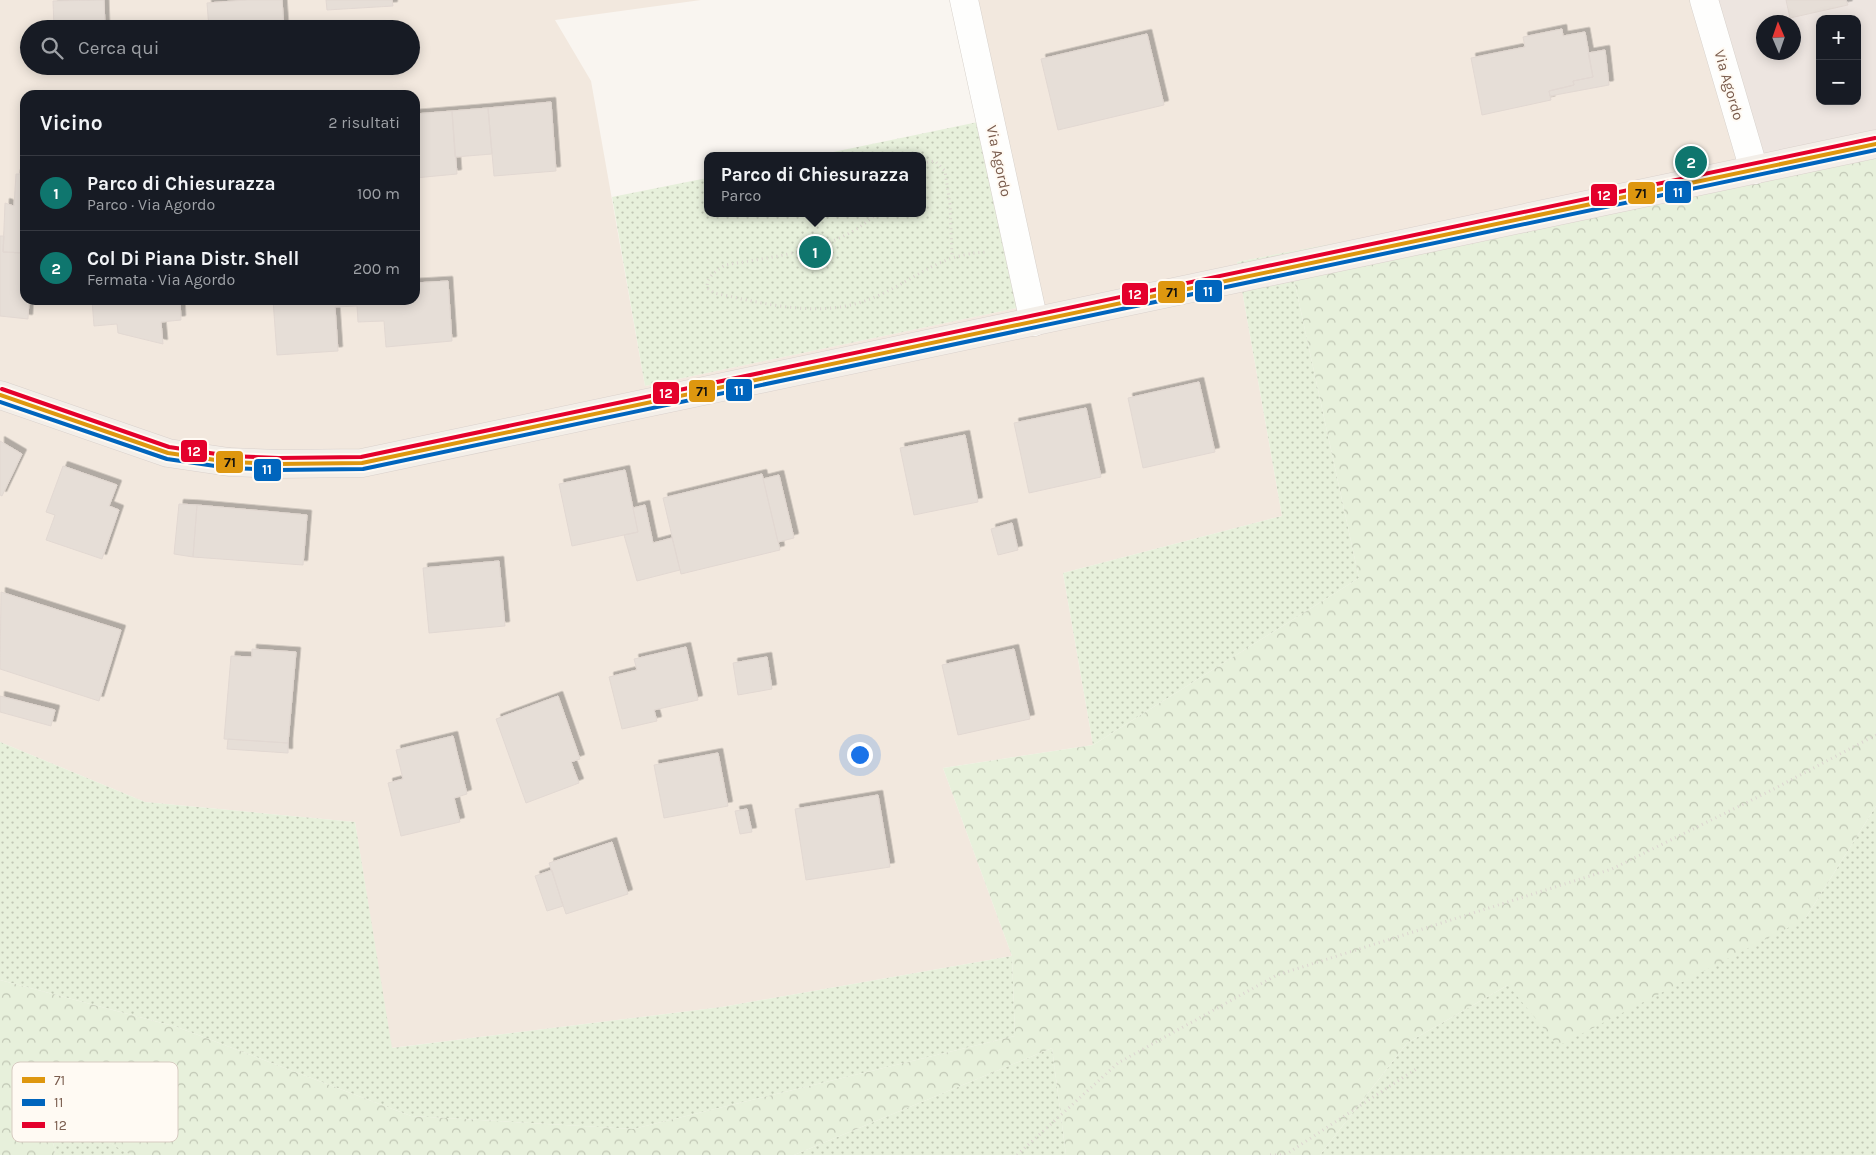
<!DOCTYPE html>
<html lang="it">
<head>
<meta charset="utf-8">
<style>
	:root { --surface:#171b24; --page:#242831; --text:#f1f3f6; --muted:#9ea1a6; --line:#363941; --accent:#0f766e }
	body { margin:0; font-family:Karla,sans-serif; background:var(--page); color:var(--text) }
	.controls { position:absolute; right:15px; top:15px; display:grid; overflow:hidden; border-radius:10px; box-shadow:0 2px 12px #0003 }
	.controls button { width:45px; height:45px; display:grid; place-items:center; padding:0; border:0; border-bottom:1px solid var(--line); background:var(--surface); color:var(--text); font:25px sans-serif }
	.compass { position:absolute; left:1756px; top:15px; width:45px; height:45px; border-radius:50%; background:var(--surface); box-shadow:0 2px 12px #0003; rotate:358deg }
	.you { position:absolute; left:859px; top:754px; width:18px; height:18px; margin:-12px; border:4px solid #fff; border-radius:50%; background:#1a73e8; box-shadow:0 0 0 8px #1a73e833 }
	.badge { display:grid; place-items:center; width:32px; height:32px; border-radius:50%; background:var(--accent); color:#fff; font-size:16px; font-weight:700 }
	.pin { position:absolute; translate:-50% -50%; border:2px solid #fff; box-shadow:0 1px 5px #0006 }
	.popup { position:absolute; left:704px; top:152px; width:222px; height:65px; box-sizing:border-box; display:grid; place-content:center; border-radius:10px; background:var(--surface); filter:drop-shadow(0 1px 4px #0005); font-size:16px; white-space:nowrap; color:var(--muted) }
	.popup b { font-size:19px; color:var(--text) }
	.popup::after { content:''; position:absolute; left:50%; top:100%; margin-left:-10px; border:10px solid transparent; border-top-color:var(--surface) }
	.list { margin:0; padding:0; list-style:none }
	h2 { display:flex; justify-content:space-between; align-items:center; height:65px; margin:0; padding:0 20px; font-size:21px }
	h2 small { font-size:16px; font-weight:400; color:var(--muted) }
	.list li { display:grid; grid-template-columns:32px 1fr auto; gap:15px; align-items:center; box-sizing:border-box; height:75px; padding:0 20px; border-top:1px solid var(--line) }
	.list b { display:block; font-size:19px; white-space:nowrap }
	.list p { margin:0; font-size:16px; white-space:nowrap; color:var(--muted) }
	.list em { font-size:16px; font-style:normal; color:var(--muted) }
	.icon { flex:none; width:28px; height:28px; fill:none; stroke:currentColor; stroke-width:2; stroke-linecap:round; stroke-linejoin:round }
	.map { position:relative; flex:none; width:1876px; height:1155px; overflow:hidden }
	.search { position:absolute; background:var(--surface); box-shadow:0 2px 12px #0003; left:20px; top:20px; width:400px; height:55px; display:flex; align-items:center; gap:12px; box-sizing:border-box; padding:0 18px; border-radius:28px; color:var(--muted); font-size:19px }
	.panel { position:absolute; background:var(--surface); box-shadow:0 2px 12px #0003; left:20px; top:90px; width:400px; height:215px; border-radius:15px }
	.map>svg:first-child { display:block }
	.residential { fill:#f2e8de; fill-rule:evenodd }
	.industrial { fill:#ede5e0; fill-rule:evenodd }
	.green { fill:url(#green-dots) }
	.forest { fill:url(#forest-crowns) }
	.building { fill:#e6ded7; stroke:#e2d8d2; filter:url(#shadow) }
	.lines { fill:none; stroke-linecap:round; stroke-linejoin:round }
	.minor-casing { stroke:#d7d1cb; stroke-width:29 }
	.major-casing { stroke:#dad1cc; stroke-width:29 }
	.path { stroke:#dcd5d0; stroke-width:3; stroke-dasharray:1 4; stroke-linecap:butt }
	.minor { stroke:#fefefd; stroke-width:28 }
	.major { stroke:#f3eee8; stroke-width:28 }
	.bus-1-casing { stroke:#fffaf3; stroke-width:8 }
	.bus-2-casing { stroke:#fffaf3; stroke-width:8 }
	.bus-3-casing { stroke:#fffaf3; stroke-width:8 }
	.bus-1 { stroke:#de970f; stroke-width:4 }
	.bus-2 { stroke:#0065bd; stroke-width:4 }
	.bus-3 { stroke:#e4002b; stroke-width:4 }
	.labels { text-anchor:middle; stroke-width:4; stroke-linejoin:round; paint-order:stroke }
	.street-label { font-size:15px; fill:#7a5c4d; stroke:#fffaf3 }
	.key { fill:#fffaf3; stroke:#d7cbc1; stroke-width:1 }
	.key-label { font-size:14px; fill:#7a5c4d }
	.line-badge { stroke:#fffaf3; stroke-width:2 }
	.badge-label { font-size:14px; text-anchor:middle; font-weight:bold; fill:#fff }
	.pale-badge-label { font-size:14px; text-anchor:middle; font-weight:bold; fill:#111 }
</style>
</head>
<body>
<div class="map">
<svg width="1876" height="1155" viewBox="0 0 1876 1155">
	<defs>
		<pattern id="green-dots" width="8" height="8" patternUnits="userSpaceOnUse" patternTransform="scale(1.25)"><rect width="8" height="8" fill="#e7f0db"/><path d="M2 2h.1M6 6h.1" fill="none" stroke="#c0c6b4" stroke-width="1.8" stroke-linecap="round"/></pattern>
		<pattern id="forest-crowns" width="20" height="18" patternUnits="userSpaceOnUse" patternTransform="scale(1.25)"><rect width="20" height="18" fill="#e7f0db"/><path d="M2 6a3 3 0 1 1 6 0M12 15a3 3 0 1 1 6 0" fill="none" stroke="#c0c6b4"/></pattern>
		<filter id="shadow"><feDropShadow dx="4.5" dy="-4.5" stdDeviation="0" flood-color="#0004"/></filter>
	</defs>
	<rect width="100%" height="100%" fill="#f9f5f0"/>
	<path class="residential" d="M0 0H701L555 20 591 81 645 386 1021 307 950 0H1712L1759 164 1237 262 1282 516 1063 573 1093 745 943 768 1012 956 722 1007 391 1048 355 822 145 802 0 742ZM29 29H411V66H29ZM25 95H415V300H25Z"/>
	<path class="industrial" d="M1712 0H1876V143L1759 164ZM1820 19H1857V101H1820ZM1764 22H1794V52H1764Z"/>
	<path class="green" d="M978 122 1021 307 645 386 612 197 707 178 708 213H922V156H814Z
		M1288 252 1359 578 1093 745 1063 573 1282 516 1237 262Z
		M0 742 145 802 355 822 392 1048 722 1007 1012 956 1015 1036 633 1129 411 1116 177 1027 0 980Z
		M1876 806V1155H1320L1407 1043 1508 985 1805 919Z
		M1052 1048 1066 1155H794Z
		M49 1108 131 1155H55Z"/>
	<path class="forest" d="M1876 143V806L1805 919 1558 1046 1508 985 1407 1043 1320 1155H1066L1052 1048 794 1155H131L49 1109 55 1155H0V980L177 1027 411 1116 633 1129 1015 1036 1012 956 943 768 1093 745 1359 578 1288 252Z"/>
	<path class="building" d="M104 0 105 27H95V29H54L53 1Z
		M247 0H282L284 29H209L207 3Z
		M326 0H392L393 6 327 10Z
		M1786 0H1846L1848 5 1790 18Z
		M1562 29 1563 36 1585 32 1593 77 1573 81 1574 85 1549 91 1551 100 1482 115 1471 58 1525 47 1523 37Z
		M1147 34 1164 105 1058 130 1041 59Z
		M1605 50 1609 85 1550 96 1549 91 1574 85 1573 81 1593 77 1588 53Z
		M56 66H83V72L56 73Z
		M551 102 556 171 494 176 488 108Z
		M488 108 492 154 455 157 452 111Z
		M452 111 457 174 415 178V114Z
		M16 174H25V253L3 252 5 203 14 206Z
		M0 236H4L3 252 25 253V300H29L28 319 0 316Z
		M448 281 452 341 386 347 384 321 358 322 357 306 335 307 338 351 277 355 273 300H415V283Z
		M92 300H180L181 320 161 322 163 344 118 333 117 324 94 326Z
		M1199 382 1215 452 1143 468 1128 398Z
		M1086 408 1101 477 1029 493 1014 423Z
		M965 435 978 502 914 515 900 448Z
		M0 441 22 454 2 496 0 495Z
		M63 466 117 485 109 506 119 510 102 559 46 540 55 515 46 512Z
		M625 470 638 532 572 546 559 484Z
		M762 474 780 550 681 574 663 498Z
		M779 475 794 538 778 542 763 479Z
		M179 504 197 505 193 557 174 554Z
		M197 505 307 515 303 565 193 557Z
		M645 505 653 543 672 538 680 570 637 581 624 535 638 532 633 508Z
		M1012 523 1018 550 998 555 991 529Z
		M499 561 505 626 429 633 423 568Z
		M1 592 121 630 99 701 0 669Z
		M686 647 698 700 654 710 657 721 622 729 609 677 637 670 634 659Z
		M252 649 296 652 288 743 224 739 231 656 252 657Z
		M1014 649 1030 719 958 735 942 665Z
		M767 657 772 689 738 695 733 663Z
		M0 696 55 710 51 726 0 712Z
		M558 696 580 759 571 762 579 783 526 803 496 719Z
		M453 736 467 794 454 798 460 822 401 836 388 783 403 779 396 750Z
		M228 739 288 743V753L227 749Z
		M718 753 728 806 664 818 654 765Z
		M878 795 890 867 806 880 795 809Z
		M747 809 752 832 740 834 735 811Z
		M612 842 628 894 566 914 549 863Z
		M552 870 563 906 547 911 535 876Z"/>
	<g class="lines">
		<defs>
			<path id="minor" d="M964 0 1034 322
				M1704 0 1754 170"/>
			<path id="major" d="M0 395 168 453 229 462 279 464 362 463 1876 144"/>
		</defs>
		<use href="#minor" class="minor-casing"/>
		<use href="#major" class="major-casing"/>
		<path class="path" d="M922 163 935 161 945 171 950 204 952 257
			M877 213C838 251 776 256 725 265 715 272 707 276 707 288L714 293C767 304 823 320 875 297 917 279 938 254 987 252
			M1017 1155 1118 1063 1277 975 1612 869 1768 792 1876 735
			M1270 1155H1285
			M1285 1155 1416 1069"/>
		<use href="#minor" class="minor"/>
		<use href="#major" class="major"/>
		<defs>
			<path id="bus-1" d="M0 395 168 453 229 462 279 464 362 463 1876 144"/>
			<path id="bus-2" d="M0 402 167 459 229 468 279 470 363 469 1876 150"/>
			<path id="bus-3" d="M2 389 169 447 230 456 279 458 361 457 1875 138"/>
		</defs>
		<use href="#bus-1" class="bus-1-casing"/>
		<use href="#bus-2" class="bus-2-casing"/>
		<use href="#bus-3" class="bus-3-casing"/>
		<use href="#bus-1" class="bus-1"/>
		<use href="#bus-2" class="bus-2"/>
		<use href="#bus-3" class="bus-3"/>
	</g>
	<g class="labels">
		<g class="street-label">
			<text transform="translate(1729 85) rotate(74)" y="5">Via Agordo</text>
			<text transform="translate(999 161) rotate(78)" y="5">Via Agordo</text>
		</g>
	</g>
	<rect x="12" y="1062" width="166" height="80" rx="8" class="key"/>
	<rect x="22" y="1077" width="23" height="6" fill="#de970f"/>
	<rect x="22" y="1099" width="23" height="7" fill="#0065bd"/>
	<rect x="22" y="1122" width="23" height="6" fill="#e4002b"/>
	<g class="key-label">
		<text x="54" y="1085">71</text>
		<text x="54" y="1107">11</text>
		<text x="54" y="1130">12</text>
	</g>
	<g class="line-badge">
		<rect x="1664" y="180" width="28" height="24" rx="5" fill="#0065bd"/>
		<rect x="1627" y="181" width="29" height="24" rx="5" fill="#de970f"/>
		<rect x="1590" y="183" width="28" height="24" rx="5" fill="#e4002b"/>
		<rect x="1194" y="279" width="29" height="24" rx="5" fill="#0065bd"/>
		<rect x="1157" y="280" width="29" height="24" rx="5" fill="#de970f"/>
		<rect x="1121" y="282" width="28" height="24" rx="5" fill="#e4002b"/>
		<rect x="725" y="378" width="28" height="24" rx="5" fill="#0065bd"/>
		<rect x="688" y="379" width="28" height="24" rx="5" fill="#de970f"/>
		<rect x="652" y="381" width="28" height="24" rx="5" fill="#e4002b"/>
		<rect x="180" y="439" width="28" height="24" rx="5" fill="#e4002b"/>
		<rect x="215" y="450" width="29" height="24" rx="5" fill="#de970f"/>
		<rect x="253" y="458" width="29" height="24" rx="5" fill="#0065bd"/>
	</g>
	<g class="badge-label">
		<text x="1678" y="197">11</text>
		<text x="1604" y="200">12</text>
		<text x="1208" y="296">11</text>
		<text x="1135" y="299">12</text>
		<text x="739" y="395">11</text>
		<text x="666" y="398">12</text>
		<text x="194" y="456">12</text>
		<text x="267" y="474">11</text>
	</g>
	<g class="pale-badge-label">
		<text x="1641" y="198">71</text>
		<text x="1172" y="297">71</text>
		<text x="702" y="396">71</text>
		<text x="230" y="467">71</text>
	</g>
</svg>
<div class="controls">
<button>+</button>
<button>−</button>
</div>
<svg class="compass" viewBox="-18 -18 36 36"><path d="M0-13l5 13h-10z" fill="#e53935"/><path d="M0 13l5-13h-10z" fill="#9ea1a6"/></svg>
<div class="you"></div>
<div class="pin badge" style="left:815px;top:252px">1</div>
<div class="popup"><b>Parco di Chiesurazza</b>Parco</div>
<div class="pin badge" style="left:1691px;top:162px">2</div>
<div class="search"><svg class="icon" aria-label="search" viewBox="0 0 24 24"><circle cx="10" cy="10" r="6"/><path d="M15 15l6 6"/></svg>Cerca qui</div>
<section class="panel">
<h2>Vicino<small>2 risultati</small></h2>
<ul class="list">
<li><span class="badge">1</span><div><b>Parco di Chiesurazza</b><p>Parco · Via Agordo</p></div><em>100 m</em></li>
<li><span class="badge">2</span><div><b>Col Di Piana Distr. Shell</b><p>Fermata · Via Agordo</p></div><em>200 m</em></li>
</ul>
</section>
</div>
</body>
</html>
